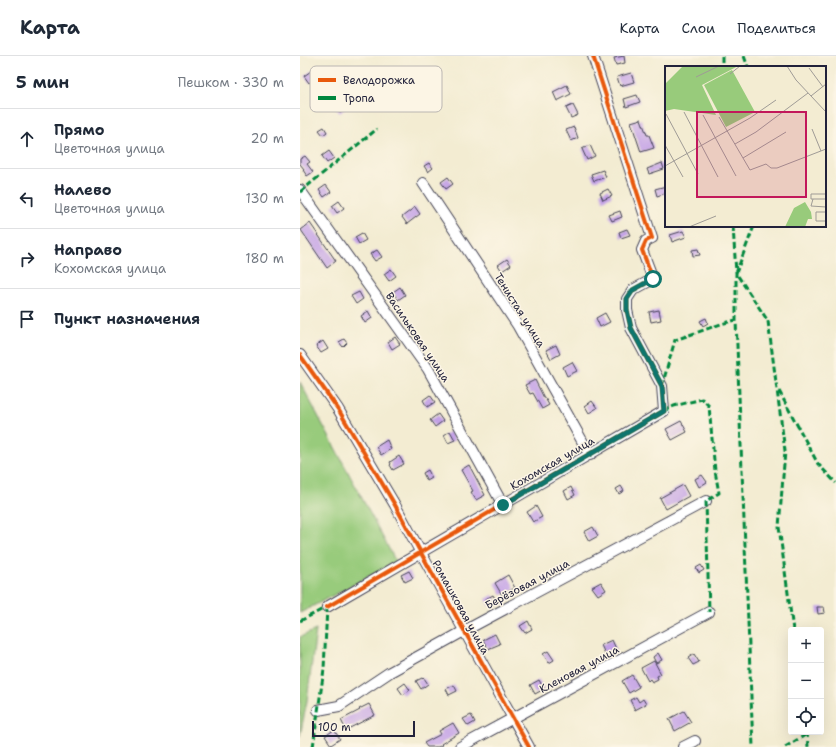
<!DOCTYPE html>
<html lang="ru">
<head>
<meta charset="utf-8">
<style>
	:root { --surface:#fff; --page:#f6f6f7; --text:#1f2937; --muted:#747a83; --line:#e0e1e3 }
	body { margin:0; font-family:"Shantell Sans",sans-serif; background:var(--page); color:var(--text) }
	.controls { position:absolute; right:12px; bottom:12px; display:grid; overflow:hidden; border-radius:4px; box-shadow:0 4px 16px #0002 }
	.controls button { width:36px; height:36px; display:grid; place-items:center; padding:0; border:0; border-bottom:1px solid var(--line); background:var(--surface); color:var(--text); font:20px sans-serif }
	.scale { position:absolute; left:12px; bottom:10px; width:103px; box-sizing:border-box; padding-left:4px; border:2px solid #22223b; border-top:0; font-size:11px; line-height:14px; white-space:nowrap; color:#22223b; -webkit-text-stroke:3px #fcf5e5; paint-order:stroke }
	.stop { position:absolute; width:12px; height:12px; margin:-9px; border:3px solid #0f766e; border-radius:50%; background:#fff }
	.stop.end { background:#0f766e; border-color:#fff; box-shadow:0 1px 4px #0008 }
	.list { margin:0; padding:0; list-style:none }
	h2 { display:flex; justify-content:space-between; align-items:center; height:52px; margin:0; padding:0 16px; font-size:17px }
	h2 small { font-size:13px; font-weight:400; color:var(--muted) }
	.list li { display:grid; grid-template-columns:26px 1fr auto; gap:12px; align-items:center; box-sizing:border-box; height:60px; padding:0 16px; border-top:1px solid var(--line) }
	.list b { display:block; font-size:15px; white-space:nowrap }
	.list p { margin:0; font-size:13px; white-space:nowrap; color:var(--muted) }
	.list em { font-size:13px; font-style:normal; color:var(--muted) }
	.icon { flex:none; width:22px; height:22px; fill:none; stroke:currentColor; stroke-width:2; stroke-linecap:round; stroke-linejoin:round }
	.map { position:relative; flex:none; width:536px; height:691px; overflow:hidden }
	header { display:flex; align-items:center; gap:24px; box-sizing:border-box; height:56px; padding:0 20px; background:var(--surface); border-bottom:1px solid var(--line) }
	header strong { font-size:19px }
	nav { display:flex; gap:22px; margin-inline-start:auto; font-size:14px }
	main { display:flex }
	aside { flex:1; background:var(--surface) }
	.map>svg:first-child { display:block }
	.green { fill:#98cb7b; stroke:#5d765b }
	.building { fill:#c3a1e6 }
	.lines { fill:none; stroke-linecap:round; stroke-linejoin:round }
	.minor-casing { stroke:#414052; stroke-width:12 }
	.minor { stroke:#fff; stroke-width:10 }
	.quiet { stroke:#00873e; stroke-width:3; stroke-dasharray:6 3; stroke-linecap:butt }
	.cycleway-casing { stroke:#fcf5e5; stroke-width:6 }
	.cycleway { stroke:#e8590c; stroke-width:4 }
	.route { stroke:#0f766e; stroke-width:5 }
	.labels { text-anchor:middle; stroke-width:3; stroke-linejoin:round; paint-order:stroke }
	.street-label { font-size:11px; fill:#22223b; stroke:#fcf5e5 }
	.inset-road { fill:none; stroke:#9f9b96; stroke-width:1 }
	.view { fill:#c2185b; fill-opacity:0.15; stroke:#c2185b; stroke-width:2 }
	.inset-edge { fill:none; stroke:#22223b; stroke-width:2 }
	.key { fill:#fcf5e5; stroke:#bbb6b2; stroke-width:1 }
	.key-label { font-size:11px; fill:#22223b }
</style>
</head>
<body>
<header>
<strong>Карта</strong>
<nav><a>Карта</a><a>Слои</a><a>Поделиться</a></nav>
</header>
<main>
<aside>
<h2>5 мин<small>Пешком · 330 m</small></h2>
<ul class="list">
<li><svg class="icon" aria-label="ahead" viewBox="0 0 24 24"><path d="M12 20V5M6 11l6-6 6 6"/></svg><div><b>Прямо</b><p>Цветочная улица</p></div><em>20 m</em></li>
<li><svg class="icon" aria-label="left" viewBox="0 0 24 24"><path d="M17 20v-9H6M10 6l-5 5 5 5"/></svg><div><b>Налево</b><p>Цветочная улица</p></div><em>130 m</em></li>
<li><svg class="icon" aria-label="right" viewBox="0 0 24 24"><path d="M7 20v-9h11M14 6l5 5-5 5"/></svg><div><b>Направо</b><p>Кохомская улица</p></div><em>180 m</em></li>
<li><svg class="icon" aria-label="arrive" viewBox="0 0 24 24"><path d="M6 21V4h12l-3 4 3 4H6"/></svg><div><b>Пункт назначения</b></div></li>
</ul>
</aside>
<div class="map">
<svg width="536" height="691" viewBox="0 0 536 691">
	<rect width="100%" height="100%" fill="#fcf5e5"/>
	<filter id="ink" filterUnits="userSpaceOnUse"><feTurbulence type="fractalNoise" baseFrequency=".025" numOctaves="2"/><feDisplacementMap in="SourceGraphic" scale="8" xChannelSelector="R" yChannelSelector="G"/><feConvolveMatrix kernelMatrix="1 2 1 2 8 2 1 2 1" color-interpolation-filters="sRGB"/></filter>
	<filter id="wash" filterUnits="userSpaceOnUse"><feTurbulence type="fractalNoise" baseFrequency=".012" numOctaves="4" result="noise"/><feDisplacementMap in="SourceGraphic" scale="16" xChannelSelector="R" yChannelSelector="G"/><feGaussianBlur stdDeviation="0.9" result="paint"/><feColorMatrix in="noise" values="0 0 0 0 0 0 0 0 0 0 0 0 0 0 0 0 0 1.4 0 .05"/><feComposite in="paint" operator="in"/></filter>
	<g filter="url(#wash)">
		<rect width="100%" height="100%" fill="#f3ecd2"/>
		<path class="green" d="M0 326 96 506 0 557Z
			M16 574 7 645 0 680V581Z"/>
		<g id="blocks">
			<path class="building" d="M324 0 325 7 316 9 314 2Z
				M11 15 16 22 9 27 4 20Z
				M331 17 334 26 320 30 317 21Z
				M267 29 271 38 257 45 253 36Z
				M337 39 340 46 326 51 324 43Z
				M41 45 46 52 40 57 34 51Z
				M273 49 278 59 271 62 266 52Z
				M341 63 347 79H349L354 92 341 96 331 66Z
				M24 71 27 76 23 79 19 74Z
				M274 71 278 82 271 85 266 74Z
				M290 89 295 100 287 104 282 93Z
				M29 95 34 102 27 107 22 100Z
				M5 100 10 106 7 108 13 116 7 120 3 114 4 113 0 108V103Z
				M129 107 133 112 128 116 124 110Z
				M362 107 364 113 349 118 347 113Z
				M303 114 306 121 294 125 291 118Z
				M148 121 153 128 146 133 141 126Z
				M26 129 31 136 24 141 19 134Z
				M366 130V137L357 140 355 133Z
				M308 133 312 140 303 144 300 137Z
				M39 145 44 152 37 157 32 150Z
				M115 151 120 158 107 168 102 161Z
				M320 155 322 161 312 165 309 159Z
				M10 167 36 205 27 212 1 174Z
				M327 173 330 179 321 182 319 176Z
				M383 175 386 181 372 186 370 179Z
				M62 177 66 184 59 188 55 181Z
				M398 193 400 199 393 200 392 194Z
				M77 194 82 201 75 205 70 198Z
				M207 203 211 209 202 215 198 209Z
				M91 213 96 220 89 225 84 218Z
				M100 231 105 239 98 244 93 236Z
				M59 236 63 243 56 248 51 240Z
				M359 254 361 264 351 266 349 256Z
				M68 255 72 262 65 267 61 260Z
				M305 257 310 266 300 271 296 262Z
				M406 262 408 267 403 270 400 265Z
				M95 281 100 288 92 293 88 286Z
				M44 283 47 287 43 291 39 286Z
				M23 285 28 293 21 297 16 290Z
				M256 289 260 298 251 303 246 294Z
				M272 306 277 315 267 320 263 311Z
				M235 324 244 342H245L249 349 242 353 233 337 230 338 225 329Z
				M130 339 135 346 127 351 123 344Z
				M292 345 297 352 289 357 285 350Z
				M138 358 143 365 135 371 130 364Z
				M381 365 387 376 372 384 366 373Z
				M150 375 155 384 148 387 144 379Z
				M87 384 91 393 81 399 76 391Z
				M99 400 104 408 93 414 90 409 91 408 90 406Z
				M169 409 185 439 176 444 171 436 173 435 161 414Z
				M128 414 132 422 127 425 123 417Z
				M402 419 407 426 399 431 395 423Z
				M383 429 389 440 366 453 360 442Z
				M321 430 324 435 319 438 316 433Z
				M271 431 275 439 268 443 264 435Z
				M236 450 242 461 233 466 227 456Z
				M293 471 298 480 289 485 284 476Z
				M401 509 404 514 399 517 396 512Z
				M109 515 113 522 105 526 101 519Z
				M208 519 215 532 202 539 195 527Z
				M301 526 306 534 298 539 292 531Z
				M193 539 197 546 190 550 186 543Z
				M517 551H524L525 557 518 558Z
				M228 565 232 573 225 577 220 570Z
				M195 578 200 588 188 593 183 584Z
				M312 584 317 595 306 600 301 589Z
				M248 595 254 604 249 607 243 598Z
				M358 597 362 604 356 607 353 601Z
				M394 598 399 606 393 609 388 602Z
				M354 605 361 618 357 620 358 623 352 626 350 623 348 625 341 612Z
				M332 619 339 631 329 637 322 625Z
				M122 622 123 623 124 622 128 628 121 633 116 625Z
				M239 624 244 633 235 638 230 629Z
				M105 627 110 634 103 639 98 632Z
				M154 629 157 635 149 639 146 633Z
				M336 641 339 646 343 643 346 648 335 654 330 644Z
				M69 648 75 659 46 674 41 664 60 654 59 653Z
				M384 655 391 666 375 675 369 663Z
				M171 659 175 666 168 670 163 663Z
				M153 667 159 677 141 688 142 689 138 691H127L124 687 141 678 139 675Z
				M34 674 40 683 31 689 25 680Z"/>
		</g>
	</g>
	<g filter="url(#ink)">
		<use href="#blocks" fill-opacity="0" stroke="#414052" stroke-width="1"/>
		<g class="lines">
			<defs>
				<path id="minor" d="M123 127 218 270 290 399
					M0 134 128 313 203 449
					M0 299 38 353 95 449 121 497 229 691
					M27 551 364 355 362 330 331 272 327 254V243L333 234 353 223 342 194 346 185 352 182 293 0
					M18 654 39 650 90 616 164 575 406 445
					M160 691 409 556
					M383 691 395 685"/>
			</defs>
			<use href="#minor" class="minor-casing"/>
			<use href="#minor" class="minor"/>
			<path class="quiet" d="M422 0V11
				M444 0 448 11
				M0 136 77 73
				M433 170 436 217V264L453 691
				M454 170 436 217 468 265 485 395 479 471 493 574
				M362 330 375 284 421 268 436 264
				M479 335 518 408 536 427
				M364 355 374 350 402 343 409 350 415 415 419 437 406 445 409 556
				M0 565 27 551
				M507 676 508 691
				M13 691 24 613 27 551
				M485 691 507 678"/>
			<defs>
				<path id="cycleway" d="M0 299 38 353 95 449 121 497 229 691
					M27 551 364 355 362 330 331 272 327 254V243L333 234 353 223 342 194 346 185 352 182 293 0"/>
			</defs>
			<use href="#cycleway" class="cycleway-casing"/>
			<use href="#cycleway" class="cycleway"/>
		</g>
	</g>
	<g class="lines" filter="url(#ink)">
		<path class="route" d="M203 449 364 355 362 330 331 272 327 254V243L333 234 353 223"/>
	</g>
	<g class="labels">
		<g class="street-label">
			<text transform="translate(220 254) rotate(58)" y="4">Тенистая улица</text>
			<text transform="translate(118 281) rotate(56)" y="4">Васильковая улица</text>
			<text transform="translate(252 407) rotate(-30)" y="4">Кохомская улица</text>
			<text transform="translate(227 528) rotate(-28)" y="4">Берёзовая улица</text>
			<text transform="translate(161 551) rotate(61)" y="4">Ромашковая улица</text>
			<text transform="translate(279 613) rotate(-28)" y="4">Кленовая улица</text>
		</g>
	</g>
	<g transform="translate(365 10)">
		<rect width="161" height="161" fill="#f3ecd2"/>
		<path d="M18 0H73L37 19 51 49 9 43 0 45V18ZM67 4 90 46 61 61 39 19ZM140 136 146 146 147 153H143L140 161H120L129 142Z" fill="#98cb7b"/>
		<path class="inset-road" d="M122 0 131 14 161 46M144 2 158 21M65 8 75 0M31 11 54 0M146 30 161 18M19 46 53 111M1 48 33 108M38 49 71 110M54 51 85 104 101 98 106 102H112L161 83M147 63 156 85M70 78 91 66 143 27M0 79 18 111M78 92 121 66M0 100 85 52 111 34M161 128H146V133H161M148 133 146 140 161 141M161 146H151V155H161M24 161 51 150"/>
		<path class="view" d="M32 46H141V131H32Z"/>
		<rect width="161" height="161" class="inset-edge"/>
	</g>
	<rect x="10" y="10" width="132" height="46" rx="6" class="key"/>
	<rect x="18" y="22" width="18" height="4" fill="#e8590c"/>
	<rect x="18" y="40" width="18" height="4" fill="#00873e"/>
	<g class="key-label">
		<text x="43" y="28">Велодорожка</text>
		<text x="43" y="46">Тропа</text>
	</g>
</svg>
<div class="controls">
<button>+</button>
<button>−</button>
<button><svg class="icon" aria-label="locate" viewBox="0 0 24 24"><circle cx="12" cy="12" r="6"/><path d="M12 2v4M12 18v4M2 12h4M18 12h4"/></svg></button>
</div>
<div class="scale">100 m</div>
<div class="stop" style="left:353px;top:223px"></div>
<div class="stop end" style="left:203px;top:449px"></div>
</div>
</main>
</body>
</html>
